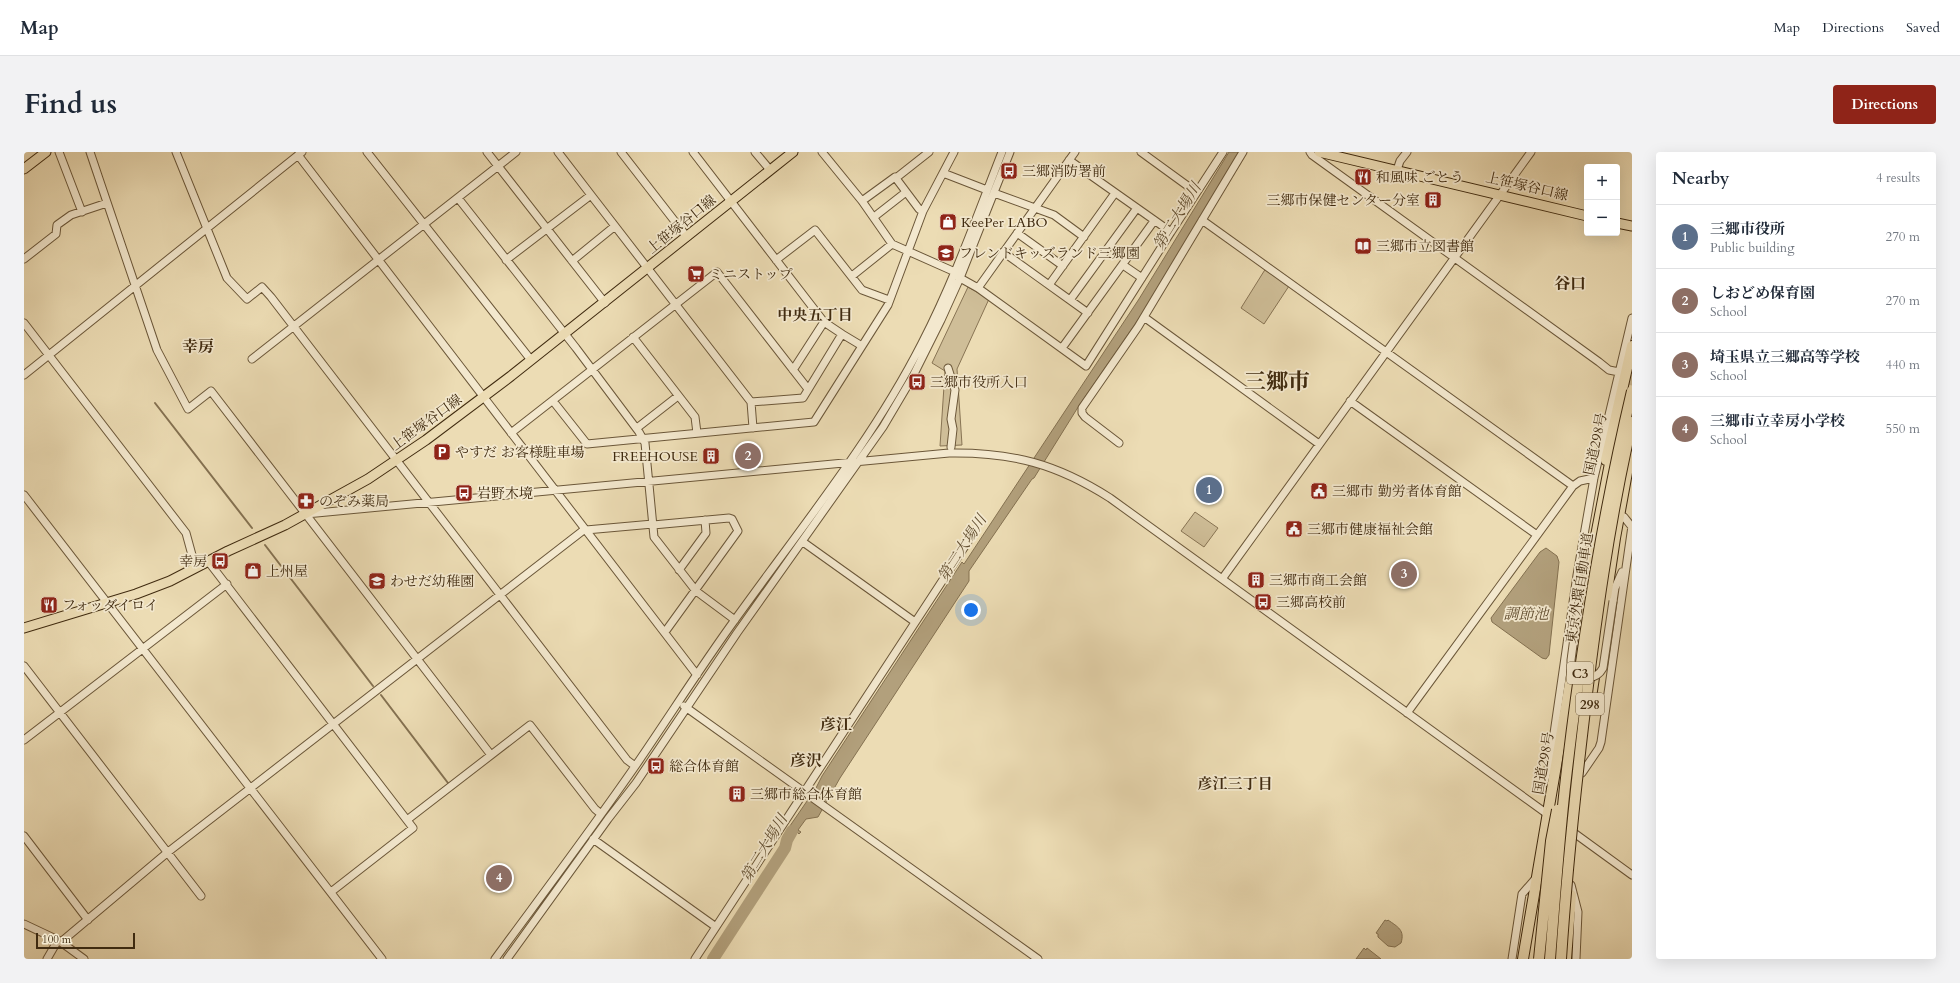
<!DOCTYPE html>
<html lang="en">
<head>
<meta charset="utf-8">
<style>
	:root { --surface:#fff; --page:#f2f2f3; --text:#1f2937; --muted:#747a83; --line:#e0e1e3; --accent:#8f2418 }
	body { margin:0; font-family:Cardo,"Noto Serif JP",serif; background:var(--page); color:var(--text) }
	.controls { position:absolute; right:12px; top:12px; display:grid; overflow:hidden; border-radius:4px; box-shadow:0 4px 16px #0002 }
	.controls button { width:36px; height:36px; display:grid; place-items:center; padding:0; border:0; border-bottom:1px solid var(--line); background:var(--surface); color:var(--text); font:20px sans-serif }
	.scale { position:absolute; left:12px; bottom:10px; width:99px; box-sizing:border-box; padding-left:4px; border:2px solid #402b10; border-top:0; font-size:11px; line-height:14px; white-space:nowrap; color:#402b10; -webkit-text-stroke:3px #f3e8ce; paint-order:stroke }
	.you { position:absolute; left:947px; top:458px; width:14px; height:14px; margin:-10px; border:3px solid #fff; border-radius:50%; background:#1a73e8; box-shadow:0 0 0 6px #1a73e833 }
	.badge { display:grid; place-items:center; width:26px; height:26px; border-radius:50%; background:var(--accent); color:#fff; font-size:13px; font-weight:700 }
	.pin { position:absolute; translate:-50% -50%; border:2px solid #fff; box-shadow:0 1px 4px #0006 }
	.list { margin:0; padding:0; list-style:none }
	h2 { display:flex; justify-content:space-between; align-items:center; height:52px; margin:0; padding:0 16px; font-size:17px }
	h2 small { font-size:13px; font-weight:400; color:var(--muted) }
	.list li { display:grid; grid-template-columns:26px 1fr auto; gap:12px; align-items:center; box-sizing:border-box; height:64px; padding:0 16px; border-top:1px solid var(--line) }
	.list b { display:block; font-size:15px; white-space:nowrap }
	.list p { margin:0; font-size:13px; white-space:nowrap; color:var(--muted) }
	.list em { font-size:13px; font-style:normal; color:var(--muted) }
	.map { position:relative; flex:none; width:1608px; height:807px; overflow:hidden; border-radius:4px }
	header { display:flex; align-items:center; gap:24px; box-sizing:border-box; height:56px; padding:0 20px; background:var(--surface); border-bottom:1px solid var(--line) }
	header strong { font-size:19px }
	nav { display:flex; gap:22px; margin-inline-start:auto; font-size:14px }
	.intro { display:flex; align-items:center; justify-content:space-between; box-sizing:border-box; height:96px; padding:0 24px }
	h1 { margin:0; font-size:28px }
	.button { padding:10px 18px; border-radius:4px; background:var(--accent); color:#fff; font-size:14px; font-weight:700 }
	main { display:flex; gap:24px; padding:0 24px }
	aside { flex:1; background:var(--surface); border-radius:4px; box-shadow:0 4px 16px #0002 }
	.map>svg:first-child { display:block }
	.green { fill:#cfbe98; stroke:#887454 }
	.water { fill:#b2a07c; stroke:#847151 }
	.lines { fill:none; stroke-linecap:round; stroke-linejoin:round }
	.stream { stroke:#847151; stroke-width:2 }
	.river { stroke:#b2a07c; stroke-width:12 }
	.highway-tunnel { stroke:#cab993; stroke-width:10; stroke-dasharray:10 5; stroke-linecap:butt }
	.minor-casing { stroke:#6b5739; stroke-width:9 }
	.major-casing { stroke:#402b10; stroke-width:11 }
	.highway-casing { stroke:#402b10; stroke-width:12 }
	.minor { stroke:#f3e8ce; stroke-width:7 }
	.major { stroke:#ecdcb4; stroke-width:9 }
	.highway { stroke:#ecdcb4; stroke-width:10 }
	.minor-bridge-casing { stroke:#6b5739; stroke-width:9; stroke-linecap:butt }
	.highway-bridge-casing { stroke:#402b10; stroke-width:12; stroke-linecap:butt }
	.minor-bridge { stroke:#f3e8ce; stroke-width:7 }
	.highway-bridge { stroke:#ecdcb4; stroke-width:10 }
	.labels { text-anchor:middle; stroke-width:3.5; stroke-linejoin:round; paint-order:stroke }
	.shield { fill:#f3e8ce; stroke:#766449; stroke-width:1 }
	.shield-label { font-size:13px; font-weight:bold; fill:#402b10 }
	.poi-label { font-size:14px; fill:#402b10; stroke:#f3e8ce; text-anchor:start }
	.street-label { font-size:14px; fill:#402b10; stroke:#f3e8ce }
	.water-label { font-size:15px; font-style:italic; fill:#624e30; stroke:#f3e8ce }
	.neighbourhood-label { font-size:15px; font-weight:bold; fill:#402b10; stroke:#f3e8ce }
	.quarter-label { font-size:16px; font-weight:bold; fill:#402b10; stroke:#f3e8ce }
	.town-label { font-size:22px; font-weight:bold; fill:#402b10; stroke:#f3e8ce }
</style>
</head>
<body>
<header>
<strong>Map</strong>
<nav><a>Map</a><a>Directions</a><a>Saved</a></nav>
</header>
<div class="intro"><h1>Find us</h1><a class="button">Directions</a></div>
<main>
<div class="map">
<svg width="1608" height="807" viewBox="0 0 1608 807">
	<rect width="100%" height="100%" fill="#ecdcb4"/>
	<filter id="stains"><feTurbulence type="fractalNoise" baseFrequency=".005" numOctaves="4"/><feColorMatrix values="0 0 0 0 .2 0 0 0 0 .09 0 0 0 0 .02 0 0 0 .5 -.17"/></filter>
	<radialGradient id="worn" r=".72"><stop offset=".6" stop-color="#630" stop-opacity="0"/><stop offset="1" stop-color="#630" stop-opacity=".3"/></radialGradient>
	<path class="green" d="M1242 116 1265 134 1240 172 1217 156Z
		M944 135 965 147 933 217 938 293 916 294 921 219 908 211Z
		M1171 360 1194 376 1180 395 1157 379Z"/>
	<path class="water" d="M1205 0H1216L1134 135 1131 143 1056 252 1010 326 1008 327 945 419V429L816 626 794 665 782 667 774 678 777 680 775 682 773 680 764 694 759 693V684L792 636 798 624 938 410 940 412 1115 147Z
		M1522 396 1533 404 1535 410 1525 503 1522 507 1518 506 1468 470 1467 466 1516 400Z
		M1361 768 1363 769 1364 768C1374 775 1381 778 1377 791L1371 795 1364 794 1354 785V782L1352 781Z
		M1340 796 1342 798 1343 796 1357 807H1332Z"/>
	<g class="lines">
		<path class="stream" d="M131 251 228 376
			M241 393 349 534
			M357 543 424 631"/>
		<path class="river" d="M689 807 761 696 763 688 768 679"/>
		<path class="highway-tunnel" d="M1598 262 1608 217"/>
		<defs>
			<path id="minor" d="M35 0 58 60
				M66 0 133 198 164 257 187 239 467 603
				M152 0 203 126 223 147 238 135 247 145 603 608 611 614
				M343 0 507 208
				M463 0 581 151
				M534 0 567 43
				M597 0 663 85
				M731 0 746 18
				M798 0 838 49 868 92 931 120 936 126 954 136 1062 214 1147 80
				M1117 0 1172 40
				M1286 0 1288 3 1575 210 1585 218 1595 220
				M274 3 673 523
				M1045 8 1147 80 1199 0
				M1373 18 1376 9 1383 0
				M919 21 963 38
				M872 26 905 0
				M970 41 1030 63 1060 85
				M434 46 552 196 615 280 621 291 630 385 672 439 711 468
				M838 49 871 25 895 57 899 59
				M850 65 882 40
				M1178 68 1549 334
				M993 81 1039 114
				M979 100 1064 161
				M0 107 32 82 33 73 47 63 83 51
				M482 108 567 43 727 250 779 246 818 182 800 170 669 0
				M752 108 791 78 838 138 865 148
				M548 109 591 74
				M1099 113 1118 126
				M828 124 868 92
				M1025 133 1091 41
				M954 136 1051 0
				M1046 148 1113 56
				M1120 165 1295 292
				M0 171 162 381 168 403 176 413
				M818 182 838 194
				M609 185 671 265 673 281
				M1038 196 1130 69
				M228 207 492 0
				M924 216 931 238 927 267 929 277 927 295
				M769 218 800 170
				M0 223 278 0
				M529 249 563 292 790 270 864 153 899 59 930 0
				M1326 249 1513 383
				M727 250 729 276
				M613 276 654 244
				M487 281 693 120 784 237
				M1095 291 1061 265 1058 261V256L1114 175 1219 0
				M0 343 358 807
				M282 362 925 301C988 300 1033 312 1086 346L1526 664
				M1600 365 1608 375
				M629 373 705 366 708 367 714 379 641 480
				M562 378 629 372
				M779 390 891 470
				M184 409 389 676 307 740
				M655 418 682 381 681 368
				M1553 424 1556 432V441
				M1198 427 1507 0
				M1589 449 1591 436 1598 420
				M0 514 177 744
				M660 554 1014 807
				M1383 561 1549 334 1556 329 1570 326
				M0 588 203 432
				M1530 615 1527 602 1553 423 1570 326 1608 166
				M1558 621 1575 596 1577 590 1608 374
				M1520 631 1527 605
				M383 668 506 573 571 657 577 662
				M1535 670 1608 723
				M0 684 64 768
				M569 687 692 775
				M1547 733 1554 760 1552 807
				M0 772 34 788 60 807
				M37 790 144 700 561 377
				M23 807 34 788
				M471 807C518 743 567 678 612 613 645 565 676 516 710 469 775 378 847 291 898 191 930 129 953 64 978 0
				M483 807 584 667 612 631 713 481 859 275 888 226 917 168 936 126 986 0
				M671 807 945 388
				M1488 807 1498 742 1512 726"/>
			<path id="major" d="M1295 0 1563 64
				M0 17 22 0
				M1593 71 1608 74
				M0 476 112 442 146 429 204 399 261 373 344 327 402 288 487 224 769 0"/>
			<path id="highway" d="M1582 308 1608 194
				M1566 552 1591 386 1606 304
				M1499 807 1565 420 1588 301
				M1542 807 1547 743"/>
		</defs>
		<use href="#minor" class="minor-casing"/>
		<use href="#major" class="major-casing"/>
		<use href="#highway" class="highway-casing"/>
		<use href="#minor" class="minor"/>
		<use href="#major" class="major"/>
		<use href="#highway" class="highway"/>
		<defs>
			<path id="minor-bridge" d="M1556 441 1547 508V519C1556 528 1572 529 1579 516L1589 449"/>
			<path id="highway-bridge" d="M1515 807 1527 689 1533 658
				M1526 807C1531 747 1535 686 1542 626 1557 496 1578 366 1608 239
				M1537 807C1542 729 1550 652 1559 575 1571 472 1585 370 1608 270"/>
		</defs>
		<use href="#minor-bridge" class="minor-bridge-casing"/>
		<use href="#highway-bridge" class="highway-bridge-casing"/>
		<use href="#minor-bridge" class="minor-bridge"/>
		<use href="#highway-bridge" class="highway-bridge"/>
	</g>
	<defs>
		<symbol id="bus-square" viewBox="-11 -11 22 22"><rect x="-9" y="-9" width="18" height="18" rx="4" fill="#8f2418" stroke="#f3e8ce"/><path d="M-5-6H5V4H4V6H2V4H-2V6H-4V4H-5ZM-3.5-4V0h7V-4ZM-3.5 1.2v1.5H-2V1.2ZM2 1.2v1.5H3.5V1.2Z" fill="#fff"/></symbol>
		<symbol id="restaurant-square" viewBox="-11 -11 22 22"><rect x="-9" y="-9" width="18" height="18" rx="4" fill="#8f2418" stroke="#f3e8ce"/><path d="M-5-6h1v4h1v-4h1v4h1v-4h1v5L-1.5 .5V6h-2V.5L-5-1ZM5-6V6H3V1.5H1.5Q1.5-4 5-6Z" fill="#fff"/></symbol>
		<symbol id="building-square" viewBox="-11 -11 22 22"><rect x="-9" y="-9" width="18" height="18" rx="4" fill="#8f2418" stroke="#f3e8ce"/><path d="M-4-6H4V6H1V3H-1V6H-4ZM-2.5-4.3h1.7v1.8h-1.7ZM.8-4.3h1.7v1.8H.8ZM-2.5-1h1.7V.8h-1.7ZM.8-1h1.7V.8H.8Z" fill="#fff"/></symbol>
		<symbol id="shop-square" viewBox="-11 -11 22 22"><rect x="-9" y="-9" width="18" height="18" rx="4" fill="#8f2418" stroke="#f3e8ce"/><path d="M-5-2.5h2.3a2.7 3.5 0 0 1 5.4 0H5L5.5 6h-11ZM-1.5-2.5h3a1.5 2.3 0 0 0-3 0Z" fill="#fff"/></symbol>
		<symbol id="library-square" viewBox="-11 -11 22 22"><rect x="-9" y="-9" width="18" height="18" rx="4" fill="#8f2418" stroke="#f3e8ce"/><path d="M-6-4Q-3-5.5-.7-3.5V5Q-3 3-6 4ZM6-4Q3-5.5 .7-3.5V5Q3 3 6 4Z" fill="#fff"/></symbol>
		<symbol id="school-square" viewBox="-11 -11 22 22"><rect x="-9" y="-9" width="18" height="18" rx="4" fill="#8f2418" stroke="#f3e8ce"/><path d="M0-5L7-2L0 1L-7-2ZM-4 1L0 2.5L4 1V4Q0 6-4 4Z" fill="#fff"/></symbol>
		<symbol id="supermarket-square" viewBox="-11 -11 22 22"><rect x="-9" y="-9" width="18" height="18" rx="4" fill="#8f2418" stroke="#f3e8ce"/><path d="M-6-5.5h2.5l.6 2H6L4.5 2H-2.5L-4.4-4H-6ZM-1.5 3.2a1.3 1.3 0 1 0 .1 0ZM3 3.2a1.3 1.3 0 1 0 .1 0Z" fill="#fff"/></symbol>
		<symbol id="parking-square" viewBox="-11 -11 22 22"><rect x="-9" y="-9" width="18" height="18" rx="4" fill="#8f2418" stroke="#f3e8ce"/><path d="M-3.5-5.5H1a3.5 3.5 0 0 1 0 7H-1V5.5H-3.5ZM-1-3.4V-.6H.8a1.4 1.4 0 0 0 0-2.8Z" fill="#fff"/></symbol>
		<symbol id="civic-square" viewBox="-11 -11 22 22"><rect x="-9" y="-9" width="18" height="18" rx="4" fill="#8f2418" stroke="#f3e8ce"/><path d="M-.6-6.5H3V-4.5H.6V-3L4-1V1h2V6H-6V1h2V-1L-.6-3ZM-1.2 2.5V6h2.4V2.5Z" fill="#fff"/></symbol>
		<symbol id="pharmacy-square" viewBox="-11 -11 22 22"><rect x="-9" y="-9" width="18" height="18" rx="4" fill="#8f2418" stroke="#f3e8ce"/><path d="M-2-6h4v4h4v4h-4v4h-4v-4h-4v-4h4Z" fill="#fff"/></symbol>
	</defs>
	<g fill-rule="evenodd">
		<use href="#bus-square" x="975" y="9" width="20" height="20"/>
		<use href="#restaurant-square" x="1329" y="15" width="20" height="20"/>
		<use href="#building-square" x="1399" y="38" width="20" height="20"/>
		<use href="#shop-square" x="914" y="60" width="20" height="20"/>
		<use href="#library-square" x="1329" y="84" width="20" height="20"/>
		<use href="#school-square" x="912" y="91" width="20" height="20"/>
		<use href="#supermarket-square" x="662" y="112" width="20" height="20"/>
		<use href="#bus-square" x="883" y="220" width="20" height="20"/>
		<use href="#parking-square" x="408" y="290" width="20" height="20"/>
		<use href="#building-square" x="677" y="294" width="20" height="20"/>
		<use href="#civic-square" x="1285" y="329" width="20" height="20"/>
		<use href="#bus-square" x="430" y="331" width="20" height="20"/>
		<use href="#pharmacy-square" x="272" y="339" width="20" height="20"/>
		<use href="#civic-square" x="1260" y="367" width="20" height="20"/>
		<use href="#bus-square" x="186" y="399" width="20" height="20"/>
		<use href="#shop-square" x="219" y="409" width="20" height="20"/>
		<use href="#building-square" x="1222" y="418" width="20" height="20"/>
		<use href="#school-square" x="343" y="419" width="20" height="20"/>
		<use href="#bus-square" x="1229" y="440" width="20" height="20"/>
		<use href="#restaurant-square" x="15" y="443" width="20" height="20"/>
		<use href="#bus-square" x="622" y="604" width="20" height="20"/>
		<use href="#building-square" x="703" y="632" width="20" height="20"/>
	</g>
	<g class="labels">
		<g class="shield">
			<rect x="1543" y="510" width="26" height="22" rx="3"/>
			<rect x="1552" y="541" width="28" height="22" rx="3"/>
		</g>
		<g class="shield-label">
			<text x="1556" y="526">C3</text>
			<text x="1566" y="557">298</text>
		</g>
		<g class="poi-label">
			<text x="998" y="24">三郷消防署前</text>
			<text x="1352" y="30">和風味 ごとう</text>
			<text x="1396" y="53" text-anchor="end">三郷市保健センター分室</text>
			<text x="937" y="75">KeePer LABO</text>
			<text x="1352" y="99">三郷市立図書館</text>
			<text x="935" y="106">フレンドキッズランド三郷園</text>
			<text x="685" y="127">ミニストップ</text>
			<text x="906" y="235">三郷市役所入口</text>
			<text x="431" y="305">やすだ お客様駐車場</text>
			<text x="674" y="309" text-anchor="end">FREEHOUSE</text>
			<text x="1308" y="344">三郷市 勤労者体育館</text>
			<text x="453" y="346">岩野木境</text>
			<text x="295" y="354">のぞみ薬局</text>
			<text x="1283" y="382">三郷市健康福祉会館</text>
			<text x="183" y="414" text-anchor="end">幸房</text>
			<text x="242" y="424">上州屋</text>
			<text x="1245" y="433">三郷市商工会館</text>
			<text x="366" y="434">わせだ幼稚園</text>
			<text x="1252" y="455">三郷高校前</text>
			<text x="38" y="458">フォッダイロイ</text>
			<text x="645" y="619">総合体育館</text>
			<text x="726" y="647">三郷市総合体育館</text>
		</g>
		<g class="street-label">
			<text transform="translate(1503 34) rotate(13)" y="5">上笹塚谷口線</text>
			<text transform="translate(657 72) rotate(-39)" y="5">上笹塚谷口線</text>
			<text transform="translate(402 270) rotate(-36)" y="5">上笹塚谷口線</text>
			<text transform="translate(1571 292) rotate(-78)" y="5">国道298号</text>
			<text transform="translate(1555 436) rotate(-81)" y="5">東京外環自動車道</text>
			<text transform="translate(1519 611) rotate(-80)" y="5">国道298号</text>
		</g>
		<g class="water-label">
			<text transform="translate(1153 64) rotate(-58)" y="5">第二大場川</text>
			<text transform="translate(938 396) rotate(-57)" y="5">第二大場川</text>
			<text x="1502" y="467">調節池</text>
			<text transform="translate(740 696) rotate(-59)" y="5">第二大場川</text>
		</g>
		<g class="neighbourhood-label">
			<text x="791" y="168">中央五丁目</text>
			<text x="1211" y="637">彦江三丁目</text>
		</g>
		<g class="quarter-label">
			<text x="1546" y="137">谷口</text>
			<text x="174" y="200">幸房</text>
			<text x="812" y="578">彦江</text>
			<text x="782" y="614">彦沢</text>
		</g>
		<g class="town-label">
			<text x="1253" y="237">三郷市</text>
		</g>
	</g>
	<rect width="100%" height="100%" filter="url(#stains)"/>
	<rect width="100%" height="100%" fill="url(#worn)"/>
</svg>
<div class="controls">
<button>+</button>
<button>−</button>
</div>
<div class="scale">100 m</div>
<div class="you"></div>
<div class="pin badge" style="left:1185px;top:338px;background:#5c6f8a">1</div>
<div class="pin badge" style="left:724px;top:304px;background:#8d6e63">2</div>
<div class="pin badge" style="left:1380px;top:422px;background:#8d6e63">3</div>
<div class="pin badge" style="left:475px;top:726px;background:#8d6e63">4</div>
</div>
<aside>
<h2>Nearby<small>4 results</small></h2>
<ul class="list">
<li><span class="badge" style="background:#5c6f8a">1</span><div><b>三郷市役所</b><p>Public building</p></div><em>270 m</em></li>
<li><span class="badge" style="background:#8d6e63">2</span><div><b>しおどめ保育園</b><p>School</p></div><em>270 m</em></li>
<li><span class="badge" style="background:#8d6e63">3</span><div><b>埼玉県立三郷高等学校</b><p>School</p></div><em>440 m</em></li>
<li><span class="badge" style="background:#8d6e63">4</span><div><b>三郷市立幸房小学校</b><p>School</p></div><em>550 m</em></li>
</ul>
</aside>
</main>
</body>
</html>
